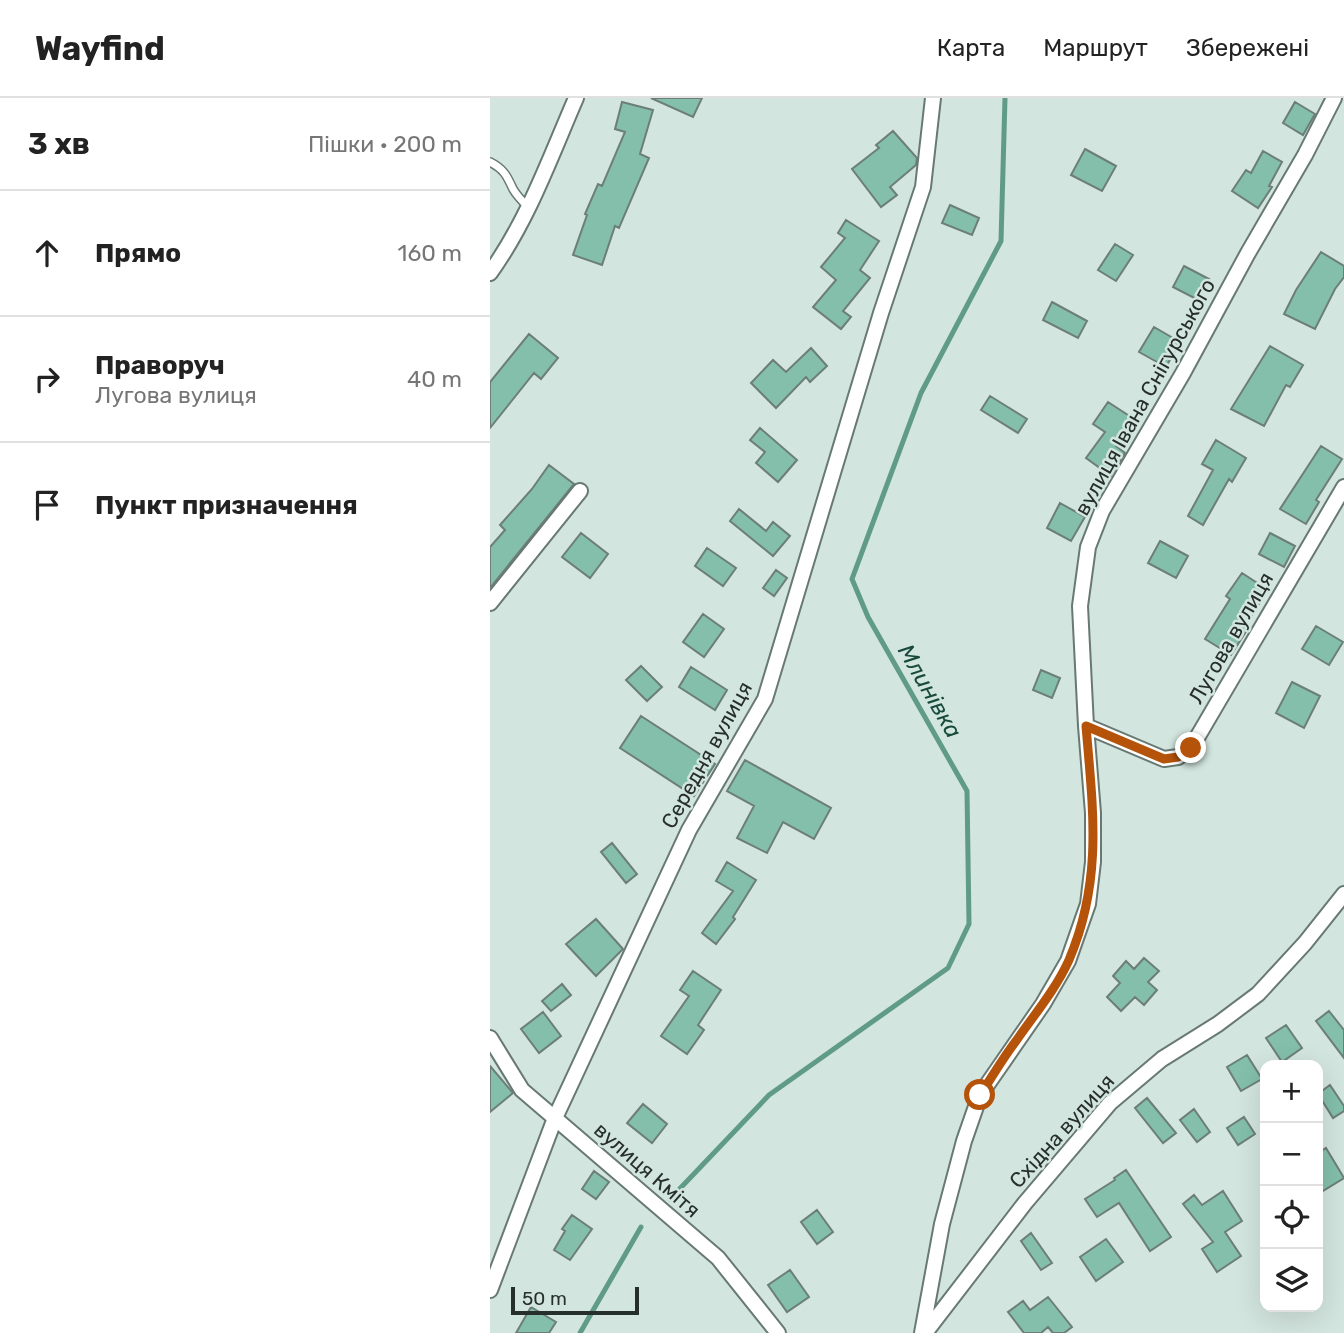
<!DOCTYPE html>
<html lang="uk">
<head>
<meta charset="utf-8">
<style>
	:root { --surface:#fff; --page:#f2f2f2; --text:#222; --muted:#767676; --line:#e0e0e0 }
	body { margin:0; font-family:Rubik,sans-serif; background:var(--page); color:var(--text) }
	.controls { position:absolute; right:21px; bottom:21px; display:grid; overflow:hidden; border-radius:14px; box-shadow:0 7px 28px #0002 }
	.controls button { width:63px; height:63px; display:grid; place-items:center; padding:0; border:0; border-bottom:2px solid var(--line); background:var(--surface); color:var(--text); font:35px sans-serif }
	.scale { position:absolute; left:21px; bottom:18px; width:128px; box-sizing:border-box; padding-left:7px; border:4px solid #272f2c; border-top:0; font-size:19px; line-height:24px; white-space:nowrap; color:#272f2c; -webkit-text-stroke:5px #d2e5de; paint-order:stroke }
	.stop { position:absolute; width:21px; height:21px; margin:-16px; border:5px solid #b45309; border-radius:50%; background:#fff }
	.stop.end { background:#b45309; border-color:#fff; box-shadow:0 2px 7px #0008 }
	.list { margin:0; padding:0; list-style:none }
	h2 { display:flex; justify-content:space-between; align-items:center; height:91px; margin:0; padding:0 28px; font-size:30px }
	h2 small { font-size:23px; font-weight:400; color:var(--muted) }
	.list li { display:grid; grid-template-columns:46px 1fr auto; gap:21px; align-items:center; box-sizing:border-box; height:126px; padding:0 28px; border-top:2px solid var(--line) }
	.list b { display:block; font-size:26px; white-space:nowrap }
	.list p { margin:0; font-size:23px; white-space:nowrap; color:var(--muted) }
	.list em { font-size:23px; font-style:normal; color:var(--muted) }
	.icon { flex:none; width:38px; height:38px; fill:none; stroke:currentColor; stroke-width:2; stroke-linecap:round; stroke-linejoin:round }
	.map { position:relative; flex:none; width:854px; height:1235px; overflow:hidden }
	header { display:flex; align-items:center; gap:42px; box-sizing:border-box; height:98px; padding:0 35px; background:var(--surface); border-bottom:2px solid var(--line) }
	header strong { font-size:33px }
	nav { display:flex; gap:38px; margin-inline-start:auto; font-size:24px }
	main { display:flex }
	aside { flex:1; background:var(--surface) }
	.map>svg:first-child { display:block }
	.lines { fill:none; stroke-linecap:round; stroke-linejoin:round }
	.stream { stroke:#609b87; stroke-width:5 }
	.building { fill:#83bfab; stroke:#6c7e77; stroke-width:2 }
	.service-casing { stroke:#687973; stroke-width:10 }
	.minor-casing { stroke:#687973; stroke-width:18 }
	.service { stroke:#fff; stroke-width:7 }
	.minor { stroke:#fff; stroke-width:14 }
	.route { stroke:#b45309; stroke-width:9 }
	.labels { text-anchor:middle; stroke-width:5; stroke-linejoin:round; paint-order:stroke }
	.street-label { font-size:21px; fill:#272f2c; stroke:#d2e5de }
	.water-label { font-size:23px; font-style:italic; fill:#184a3c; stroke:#d2e5de }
</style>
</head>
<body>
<header>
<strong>Wayfind</strong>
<nav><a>Карта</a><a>Маршрут</a><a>Збережені</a></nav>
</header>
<main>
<aside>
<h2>3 хв<small>Пішки · 200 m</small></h2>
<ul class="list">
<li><svg class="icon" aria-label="ahead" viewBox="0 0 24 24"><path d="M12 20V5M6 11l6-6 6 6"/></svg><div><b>Прямо</b></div><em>160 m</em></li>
<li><svg class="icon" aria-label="right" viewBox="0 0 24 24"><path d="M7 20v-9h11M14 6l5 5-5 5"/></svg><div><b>Праворуч</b><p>Лугова вулиця</p></div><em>40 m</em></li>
<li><svg class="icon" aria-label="arrive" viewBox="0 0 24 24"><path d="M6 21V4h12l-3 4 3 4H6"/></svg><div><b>Пункт призначення</b></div></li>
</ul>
</aside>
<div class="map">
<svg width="854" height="1235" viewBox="0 0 854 1235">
	<rect width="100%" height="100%" fill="#d2e5de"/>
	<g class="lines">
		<path class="stream" d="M180 1101 279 997 458 870 479 826 477 693 378 519 362 481 431 295 511 143 515 0
			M90 1235 151 1129"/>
	</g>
	<path class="building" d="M161 0H212L203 19Z
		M132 4 163 12 150 56 159 60 129 130 125 128 112 167 83 157 97 117 95 116 108 86 112 88 135 34 125 31Z
		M805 4 825 16 813 37 793 25Z
		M403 33 427 60 426 67 400 89 407 97 391 109 362 71 389 50 386 47Z
		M595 51 626 68 612 93 581 77Z
		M773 53 792 64 779 88 782 89 768 110 742 93 756 72 761 75Z
		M460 107 489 120 482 137 452 125Z
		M356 122 389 143 370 172 380 180 353 213 361 219 351 231 323 209 346 182 331 169 355 140 348 135Z
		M625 146 643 157 626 183 608 172Z
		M831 154 854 168V179L845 191 825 231 794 216 806 192Z
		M694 168 719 181 708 202 683 189Z
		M562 204 597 223 588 240 553 222Z
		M664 229 690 244 676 269 649 254Z
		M39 236 68 260 51 281 44 275 0 330V284Z
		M780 248 813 267 800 289 796 287 774 328 741 311Z
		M321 250 337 268 320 284 316 279 286 310 261 285 283 262 296 274Z
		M500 298 537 321 528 335 491 312Z
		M618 304 644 321 626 348 635 355 621 378 596 360 615 334 603 326Z
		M270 330 307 362 288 384 266 365 275 354 260 342Z
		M726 342 756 360 742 384 739 381 713 427 698 418 723 372 712 366Z
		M831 348 852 361 826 402 829 404 816 426 790 411Z
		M59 367 84 386 0 490V449L15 432 10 427 42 391Z
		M570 405 595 419 581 443 557 430Z
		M249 411 276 433 283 424 300 438 283 458 240 423Z
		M91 435 118 456 100 480 72 459Z
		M780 435 805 448 794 469 769 456Z
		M670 443 698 458 686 480 658 465Z
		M217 450 246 470 233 488 205 468Z
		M286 472 297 480 284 498 273 490Z
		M752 475 778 492 755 527 759 529 741 557 715 541 740 501 736 498Z
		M213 516 234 531 214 559 193 544Z
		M826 528 853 544 839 567 812 551Z
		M151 568 172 589 157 603 136 582Z
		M201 569 237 592 225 612 189 589Z
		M551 572 570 580 562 600 543 592Z
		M802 584 830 598 814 630 786 615Z
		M151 618 225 666 204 698 130 650Z
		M255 662 341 710 324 741 293 724 277 755 247 740 264 708 237 693Z
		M122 745 147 776 136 785 111 754Z
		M237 764 266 782 243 819 245 821 226 846 212 835 243 793 226 783Z
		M106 821 133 851 106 878 76 846Z
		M654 860 669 873 658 884 667 892 654 907 645 899 631 913 617 899 630 885 623 878 636 863 644 871Z
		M203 873 231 892 208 927 214 932 197 956 171 938 199 898 190 892Z
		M72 886 81 897 61 913 52 903Z
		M839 913 854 932V960L826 923Z
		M53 914 71 938 49 955 31 931Z
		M796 927 812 950 792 964 776 940Z
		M757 957 772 981 751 993 737 969Z
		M0 968 23 995 0 1014Z
		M840 987 854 1008V1013L843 1020 828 996Z
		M657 1000 686 1035 673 1045 645 1010Z
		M153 1006 177 1026 162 1045 137 1025Z
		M704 1011 720 1034 707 1044 690 1022Z
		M754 1019 765 1036 748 1047 737 1030Z
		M836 1050 854 1080 828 1096V1055Z
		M636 1072 681 1139 660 1153 629 1105 607 1119 595 1101 625 1082 624 1080Z
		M104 1073 119 1084 106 1101 92 1091Z
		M733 1093 752 1123 735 1134 751 1158 727 1174 712 1151 723 1144 693 1106 704 1097 712 1107Z
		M327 1112 343 1134 327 1146 311 1124Z
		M82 1117 102 1131 80 1162 64 1152 75 1133 72 1131Z
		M541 1135 562 1165 551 1172 531 1143Z
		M616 1141 633 1164 606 1183 590 1159Z
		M300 1172 319 1199 297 1214 278 1187Z
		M558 1199 582 1229 574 1235H563L558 1229 551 1235H534L518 1214 533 1203 540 1212Z
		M41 1209 66 1224 59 1235H26Z"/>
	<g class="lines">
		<defs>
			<path id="service" d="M0 64C14 71 17 78 23 91 27 98 33 104 39 110"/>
			<path id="minor" d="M0 175C38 122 60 60 86 0
				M0 505 90 393
				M596 628 674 661 688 659 701 650 854 389
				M0 940 32 992 228 1160 288 1235
				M0 1192 65 1020 199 732 275 601 391 215 433 89 443 0
				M432 1235 452 1126 474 1043 490 997 553 906 578 863 598 806 603 764V715L596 628 590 508 598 449 612 413 693 275 758 155 815 57 844 0
				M435 1235 535 1105 620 1005 672 961 728 926 768 896 815 845 854 796"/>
		</defs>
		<use href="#service" class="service-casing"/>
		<use href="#minor" class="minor-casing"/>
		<use href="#service" class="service"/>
		<use href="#minor" class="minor"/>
	</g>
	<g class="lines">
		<path class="route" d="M490 997C502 979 513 960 526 943 544 917 566 891 579 862 613 782 603 712 596 628L674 661 688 659 701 650"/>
	</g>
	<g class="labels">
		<g class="street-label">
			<text transform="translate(655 299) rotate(-61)" y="7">вулиця Івана Снігурського</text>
			<text transform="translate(741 540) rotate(-60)" y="7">Лугова вулиця</text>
			<text transform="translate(217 657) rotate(-61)" y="7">Середня вулиця</text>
			<text transform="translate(572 1033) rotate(-48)" y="7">Східна вулиця</text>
			<text transform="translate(157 1072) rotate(41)" y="7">вулиця Кмітя</text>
		</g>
		<g class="water-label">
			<text transform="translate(440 593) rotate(60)" y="8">Млинівка</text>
		</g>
	</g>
</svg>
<div class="controls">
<button>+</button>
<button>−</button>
<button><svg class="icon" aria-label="locate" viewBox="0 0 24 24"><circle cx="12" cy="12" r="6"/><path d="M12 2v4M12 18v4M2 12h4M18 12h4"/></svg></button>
<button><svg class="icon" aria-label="layers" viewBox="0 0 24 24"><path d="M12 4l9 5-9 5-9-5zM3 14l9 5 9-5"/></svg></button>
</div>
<div class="scale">50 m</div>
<div class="stop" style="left:490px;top:997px"></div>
<div class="stop end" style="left:701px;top:650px"></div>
</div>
</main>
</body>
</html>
